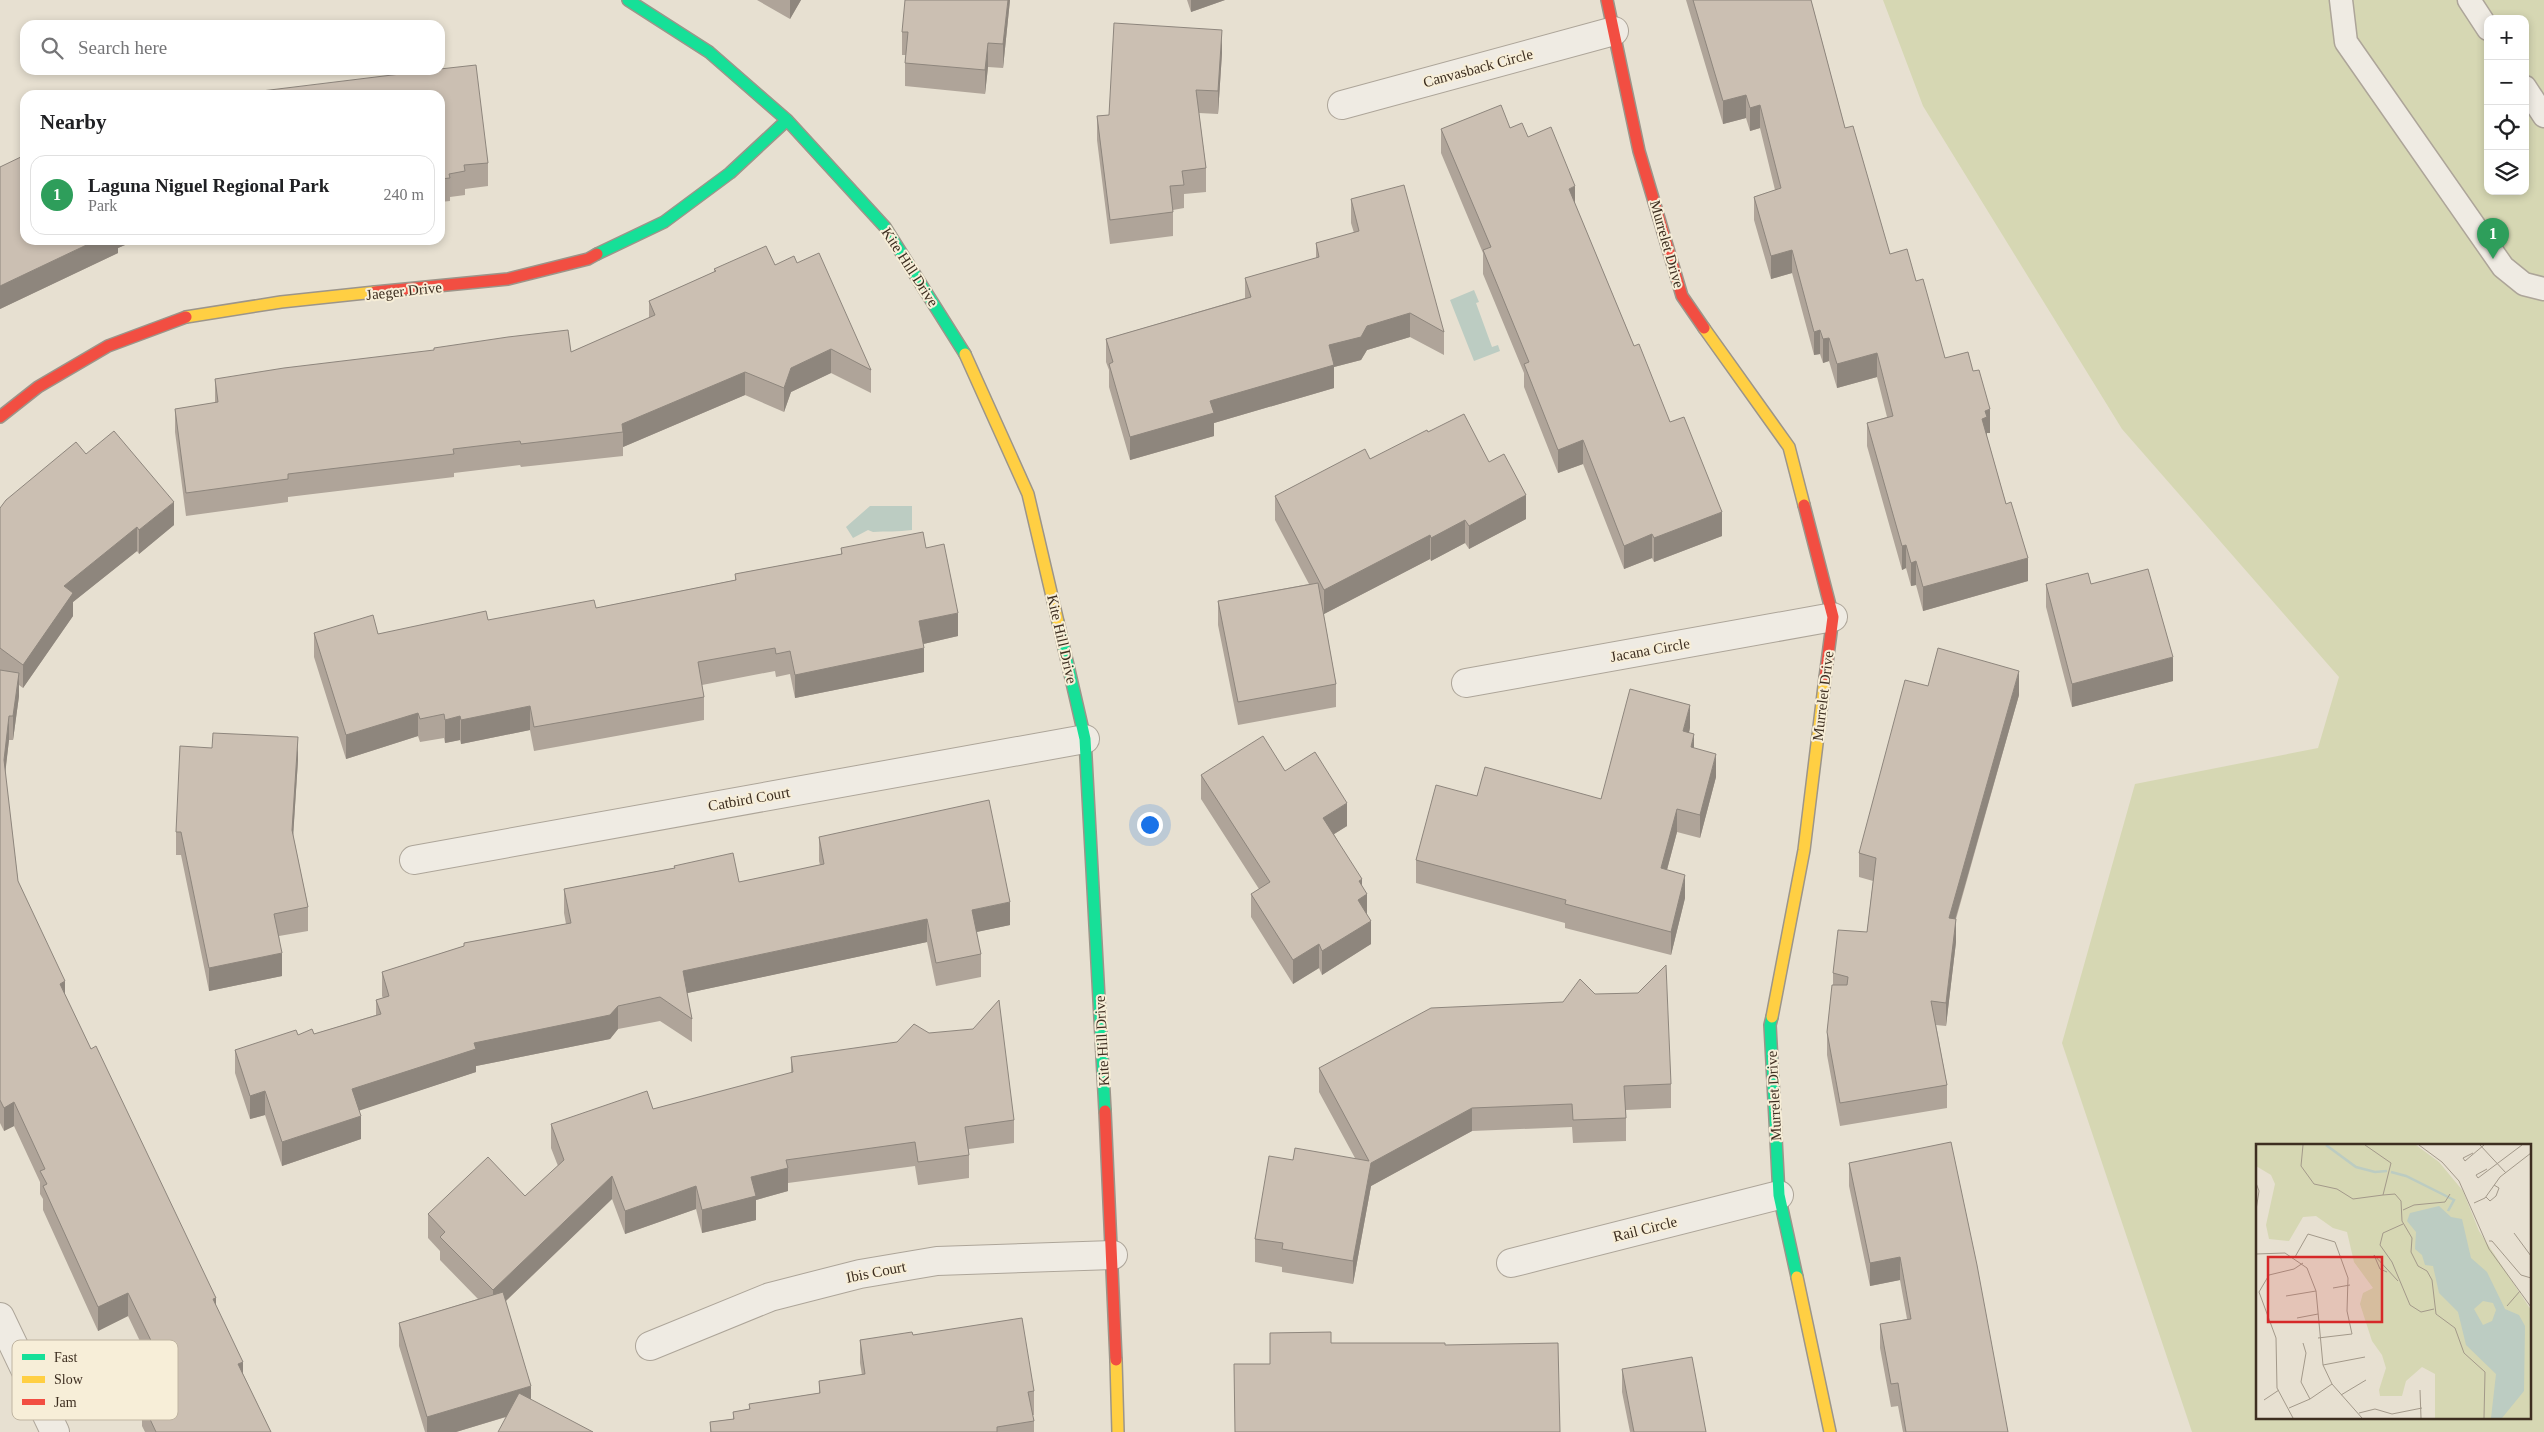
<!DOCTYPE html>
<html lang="en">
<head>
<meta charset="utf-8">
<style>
	:root { --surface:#fff; --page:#f2f2f2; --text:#202124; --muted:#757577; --line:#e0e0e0; --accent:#0b8043 }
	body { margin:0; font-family:"Times New Roman",serif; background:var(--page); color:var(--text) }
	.controls { position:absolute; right:15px; top:15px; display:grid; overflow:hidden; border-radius:10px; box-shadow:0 2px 8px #0003 }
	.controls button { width:45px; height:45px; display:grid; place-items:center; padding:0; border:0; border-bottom:1px solid var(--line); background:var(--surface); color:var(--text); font:25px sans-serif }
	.you { position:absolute; left:1149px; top:824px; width:18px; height:18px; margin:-12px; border:4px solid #fff; border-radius:50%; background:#1a73e8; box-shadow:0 0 0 8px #1a73e833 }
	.badge { display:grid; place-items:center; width:32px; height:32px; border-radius:50%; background:var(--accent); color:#fff; font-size:16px; font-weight:700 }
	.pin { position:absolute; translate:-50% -41px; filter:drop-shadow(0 1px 2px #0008) }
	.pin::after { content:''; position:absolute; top:26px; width:18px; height:15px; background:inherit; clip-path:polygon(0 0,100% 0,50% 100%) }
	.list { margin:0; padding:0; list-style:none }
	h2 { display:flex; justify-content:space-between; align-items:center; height:65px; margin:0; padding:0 20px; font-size:21px }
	h2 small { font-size:16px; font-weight:400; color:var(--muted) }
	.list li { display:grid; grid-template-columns:32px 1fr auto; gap:15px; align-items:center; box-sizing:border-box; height:80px; margin:0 10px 10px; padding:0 10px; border:1px solid var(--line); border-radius:15px }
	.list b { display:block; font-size:19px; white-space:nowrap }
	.list p { margin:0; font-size:16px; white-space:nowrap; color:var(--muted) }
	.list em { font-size:16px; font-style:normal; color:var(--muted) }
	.icon { flex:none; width:28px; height:28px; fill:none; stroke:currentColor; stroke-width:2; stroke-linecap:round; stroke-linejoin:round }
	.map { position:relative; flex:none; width:2544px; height:1432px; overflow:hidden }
	.search { position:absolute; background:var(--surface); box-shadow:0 2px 8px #0003; left:20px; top:20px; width:425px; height:55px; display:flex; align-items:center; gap:12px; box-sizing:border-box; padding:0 18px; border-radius:15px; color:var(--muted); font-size:19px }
	.panel { position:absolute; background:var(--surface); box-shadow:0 2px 8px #0003; left:20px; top:90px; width:425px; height:155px; border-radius:15px }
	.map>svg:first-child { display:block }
	.green { fill:#d6d7b3; fill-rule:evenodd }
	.water { fill:#bcccc2 }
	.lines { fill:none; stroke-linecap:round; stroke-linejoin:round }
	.lane-casing { stroke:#ada599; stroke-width:25 }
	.street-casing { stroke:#ada599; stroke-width:30 }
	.fast-casing { stroke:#9c958a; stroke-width:14 }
	.slow-casing { stroke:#9c958a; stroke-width:14 }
	.jam-casing { stroke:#9c958a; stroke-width:14 }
	.lane { stroke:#efebe3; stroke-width:22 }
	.street { stroke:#efebe3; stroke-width:28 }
	.fast { stroke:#16e098; stroke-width:11 }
	.slow { stroke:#ffcf43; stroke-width:11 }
	.jam { stroke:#f24e42; stroke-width:11 }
	.wall { fill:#afa499 }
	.shaded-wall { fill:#8e867d }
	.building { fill:#cbbfb2; stroke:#8e867d }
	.labels { text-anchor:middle; stroke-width:4; stroke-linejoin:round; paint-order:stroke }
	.street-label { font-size:15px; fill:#3d2e20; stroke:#f7eed8 }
	.inset-river { fill:none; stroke:#bcccc2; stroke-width:2.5 }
	.inset-road { fill:none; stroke:#a3998a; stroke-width:1 }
	.view { fill:#d62828; fill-opacity:0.15; stroke:#d62828; stroke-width:2.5 }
	.inset-edge { fill:none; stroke:#3d2e20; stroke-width:2.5 }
	.key { fill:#f7eed8; stroke:#bfb4a1; stroke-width:1 }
	.key-label { font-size:14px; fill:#3d2e20 }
</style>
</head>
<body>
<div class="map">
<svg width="2544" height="1432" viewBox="0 0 2544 1432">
	<rect width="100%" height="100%" fill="#e7e0d1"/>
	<path class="green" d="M1883 0H2544V1432H2192L2062 1043 2135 784 2318 748 2339 677 2122 429 1923 106ZM2488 19H2525V191H2488ZM2258 1146H2530V1418H2258Z"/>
	<path class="water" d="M1474 290 1479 302 1476 303 1492 347 1498 345 1500 351 1474 361 1450 300Z
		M870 506H912V530C898 532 886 531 873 532L868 530 853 538 846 527Z"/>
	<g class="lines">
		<defs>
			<path id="lane" d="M2341 0 2346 42 2503 267 2524 284 2544 289
				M2469 0 2488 29
				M2525 87 2544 116"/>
			<path id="street" d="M1342 105 1614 31
				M1466 683 1833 617
				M414 860 1085 739
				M1511 1263 1779 1195
				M0 1317 55 1432
				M650 1346 770 1297 860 1274 937 1261 1113 1255"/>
			<path id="fast" d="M628 0 709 52 787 120 885 227 965 354
				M597 254 664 222 730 173 787 120
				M1058 622 1085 739 1105 1111
				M1772 1017 1770 1025 1779 1195 1797 1277"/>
			<path id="slow" d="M186 317 281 302 375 292
				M1704 328 1789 447 1804 505
				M965 354 1028 494 1058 622
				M1772 1017 1804 850 1825 678
				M1797 1277 1830 1432
				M1116 1360 1118 1432"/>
			<path id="jam" d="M1607 0 1639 151 1682 296 1704 328
				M375 292 508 279 588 259 597 254
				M0 417 38 387 108 346 186 317
				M1804 505 1833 617 1825 678
				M1105 1111 1116 1360"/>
		</defs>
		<use href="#lane" class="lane-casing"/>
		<use href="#street" class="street-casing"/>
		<use href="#fast" class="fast-casing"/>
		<use href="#slow" class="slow-casing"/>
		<use href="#jam" class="jam-casing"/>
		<use href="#lane" class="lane"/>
		<use href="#street" class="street"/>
		<use href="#fast" class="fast"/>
		<use href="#slow" class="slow"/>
		<use href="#jam" class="jam"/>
	</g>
	<path class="wall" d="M757 0H801L790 19Z
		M1010 0 1003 68 988 67 985 94 905 86V63L906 55H902V32Z
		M1187 0H1225L1191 12Z
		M1686 0H1811L1845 128 1890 254 1916 281 1945 358 1990 433H1987V437L2028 581 1923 611 1916 585 1911 586 1906 568 1902 570 1867 446V423L1887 417 1877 377 1837 388 1829 361 1823 363 1820 354 1814 355 1792 273 1771 279 1754 220V197L1775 190 1760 128 1750 131 1746 118 1723 124Z
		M1222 53 1218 114 1199 113 1206 168V192L1184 194V208L1173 210V236L1110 244 1097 140V116L1109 115Z
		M440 95 488 163V186L465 189V195L450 197V201L440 202Z
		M1510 128 1528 137 1575 204 1634 346 1670 422 1722 536 1654 562 1652 558 1624 569 1583 464 1558 473 1524 387V373L1483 274V253L1441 153V129Z
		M25 139V240H132V242L118 248V253L0 309V167L22 157V140Z
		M1351 199 1444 332V355L1410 337 1367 350 1361 360 1334 367V388L1214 423V436L1130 460 1109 387V370L1106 362V339L1245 298V278L1316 258V243L1354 233 1351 223Z
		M797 263 871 370V393L831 373 791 392 784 412 745 395 623 447V456L521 467 520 465 454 473V477L288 497V502L186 516 175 432V409L215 403V379L571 352 649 318V301L714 272V269Z
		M1428 432 1489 462 1526 519 1469 549 1465 543 1431 561 1430 559 1324 614 1323 611 1336 684V707L1238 725 1218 625V601L1309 584 1275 520V496L1370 459Z
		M86 454 174 525 139 554 137 551 73 602V616L23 688 19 685V696L13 740H9L5 772 18 881 65 995 91 1049 216 1306 243 1374 271 1432H145L142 1426V1402L151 1398 143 1383V1360L148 1358 128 1316 98 1331 43 1210V1199L40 1194V1182L14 1126 4 1131 0 1123V508Z
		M841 548H926L958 636 923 644 924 672 795 698 790 674 776 677 775 671 702 685 704 697V720L534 751 530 730 461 744 460 740 445 743 444 738 420 742 418 736 346 759 314 657V633L378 634 596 608 735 580V574L841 554Z
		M2046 584 2173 681 2072 707 2046 607Z
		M1928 686 2019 695 1956 919V942L1946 1026 1936 1025 1947 1085V1108L1840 1126 1827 1055V1032L1833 985V973L1867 932 1873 881 1859 877V853Z
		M1690 728 1689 733 1694 748 1716 777 1700 838 1677 832 1667 870 1685 898 1671 955 1565 928V923L1416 883V860L1477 796 1601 799Z
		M298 760 293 835 308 907V931L279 936 282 976 209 991 181 855H176V832Z
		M1285 771 1347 826 1334 834 1362 887 1371 944 1322 975 1319 968 1293 984 1251 917V894L1259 889 1201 799V775Z
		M819 837 1010 925 976 932 981 954V977L936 986 927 942 687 993 692 1019V1042L660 1021 618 1029 610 1039 476 1066V1072L359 1110 361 1139 282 1166 265 1115 250 1119 235 1073V1050L298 1035 314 1034 376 1015V1000L383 998 382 996V972L464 946V943L566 924 564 913V889L674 868V866L739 882 820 865 819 861Z
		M791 1057 1014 1120V1143L969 1149V1178L918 1185 915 1166 788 1183V1191L756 1200V1220L702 1233 696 1209 625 1234 612 1199 506 1301V1417L456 1432H425L399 1346V1323L478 1299 440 1260V1251L428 1238V1214L525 1196 558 1166 551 1148V1124L653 1109 791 1073Z
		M1319 1068 1671 1084V1108L1626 1110V1141L1573 1143 1572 1127 1472 1131 1371 1186 1353 1284 1282 1272V1267L1255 1262V1239L1293 1160 1355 1158 1319 1092Z
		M1849 1163 2008 1432H1903L1898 1406 1891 1407 1880 1348V1324L1907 1319 1900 1280 1870 1286 1849 1186Z
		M913 1335 1034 1391V1415H1032L1034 1421V1432H710V1422L733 1419V1412L749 1409V1404L819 1393V1381L862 1375 860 1363V1340Z
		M1622 1369 1706 1432H1630L1622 1392Z"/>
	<path class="shaded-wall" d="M790 0H801L790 19Z
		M1008 0H1010L1003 68V44Z
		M1191 0H1225L1191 12Z
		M1222 30V53L1218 114V91Z
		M988 43V67L985 94V70Z
		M1746 95V118L1723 124V101Z
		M1760 105V128L1750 131V108Z
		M1575 186V210L1569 189Z
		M97 240H132V242L118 248V253L0 309V286Z
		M1792 250V273L1771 279V256Z
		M1410 313V337L1367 350 1361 360 1334 367V388L1214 423V436L1130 460V437L1210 401 1367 326Z
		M1820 330V354L1814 355V332Z
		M1829 338V361L1823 363V339Z
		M831 349V373L791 392 784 412V388L791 368Z
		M1877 353V377L1837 388V364Z
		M745 372V395L623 447V432L622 424Z
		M1990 409V433H1987V441L1982 419 1985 411Z
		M1583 440V464L1558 473V450Z
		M1526 495V519L1469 549V526Z
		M174 502V525L139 554V530Z
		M1722 512V536L1654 562V538Z
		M1465 520V543L1431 561V538Z
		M137 527V551L73 602V616L23 688V665L64 586Z
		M1652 534V558L1624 569V546Z
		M1430 535V559L1324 614V590Z
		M1906 545V568L1902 570V546Z
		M2028 558V581L1923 611V587Z
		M1916 561V585L1911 586V563Z
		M958 613V636L919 645V621Z
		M924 648V672L795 698V675Z
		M2173 657V681L2072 707V684Z
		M2019 671V695L1949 941V918Z
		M19 673V696L13 740V716Z
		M1690 705V728L1683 755V731Z
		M530 706V730L461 744V720Z
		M418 713V736L346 759V735Z
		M9 716V740L4 784V760Z
		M460 716V740L445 743V720Z
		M1694 734V757L1691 747Z
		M298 737V760L292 854V830Z
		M1716 754V777L1700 838V815Z
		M1347 803V826L1323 841V818Z
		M1677 809V832L1661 892V868Z
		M1685 875V898L1671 955V932Z
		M1362 879V897L1367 894V918L1358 900 1359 881Z
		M1010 902V925L972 933V910Z
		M927 919V942L683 994V971Z
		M1956 919V942L1946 1026V1003Z
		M1371 921V944L1322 975V951Z
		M1319 944V968L1293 984V960Z
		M282 953V976L209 991V968Z
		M65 981V1005L60 984Z
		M618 1006V1029L610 1039 476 1066V1072L352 1113V1089L474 1043Z
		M265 1091V1115L250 1119V1096Z
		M14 1102V1126L4 1131V1108Z
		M1472 1108V1131L1371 1186 1353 1284V1261L1371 1163Z
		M361 1116V1139L282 1166V1142Z
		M788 1168V1191L756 1200V1220L702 1233V1210L751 1177Z
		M612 1176V1199L493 1313V1290Z
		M696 1186V1209L625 1234V1211Z
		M1900 1257V1280L1870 1286V1263Z
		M128 1293V1316L98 1331V1307Z
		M216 1298V1321L213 1299Z
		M243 1362V1386L238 1364Z
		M531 1386V1409L456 1432H427V1417Z"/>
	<path class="building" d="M905 0H1008L1003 44 988 43 985 70 905 63 908 32H902Z
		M1693 0H1811L1845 128 1853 126 1890 254 1907 249 1916 281 1923 279 1945 358 1968 352 1973 371 1979 370 1990 409 1985 411 1987 417 1982 419 2006 504 2011 502 2028 558 1923 587 1916 561 1911 563 1906 545 1902 546 1867 423 1893 416 1877 353 1837 364 1829 338 1823 339 1820 330 1814 332 1792 250 1771 256 1754 197 1781 188 1760 105 1750 108 1746 95 1723 101Z
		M1114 23 1222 30 1218 91 1196 90 1206 168 1182 171 1184 185 1170 186 1173 212 1110 220 1097 116 1109 115Z
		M476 65 488 163 464 165 465 171 449 174 450 178 440 179V95H229L433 70H440V69Z
		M1501 105 1510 128 1522 123 1528 137 1551 127 1575 186 1569 189 1634 346 1639 344 1670 422 1684 417 1722 512 1654 538 1652 534 1624 546 1583 440 1558 450 1524 364 1529 362 1483 250 1491 247 1441 129Z
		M25 139V147L22 140Z
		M25 155V240H97L0 286V167Z
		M1404 185 1444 332 1410 313 1367 326 1361 337 1329 345 1334 365 1210 401 1214 413 1130 437 1109 364 1113 362 1106 339 1251 297 1245 278 1319 257 1316 243 1359 231 1351 199Z
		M766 246 775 265 794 256 797 263 819 253 871 370 831 349 791 368 784 388 745 372 622 424 623 432 521 444 520 441 453 449 454 454 288 474V479L186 493 175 409 218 402 215 379 284 368 434 350V348L508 337 568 330 571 352 655 315 649 301 716 271 714 269Z
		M1464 414 1489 462 1504 454 1526 495 1469 526 1465 520 1431 538 1430 535 1324 590 1275 496 1365 449 1370 459 1427 430 1428 432Z
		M114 431 174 502 139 530 137 527 64 586 73 593 23 665 0 648V508L6 500 76 442 86 454Z
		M923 532 926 548 944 544 958 613 919 621 924 648 795 675 790 651 776 654 775 648 698 662 704 697 534 727 530 706 461 720 460 716 445 720 444 714 420 719 418 713 346 735 314 633 373 615 378 634 486 611 488 620 594 600 596 608 736 580 735 574 842 554 841 548Z
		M2148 569 2173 657 2072 684 2046 584 2088 573 2091 584Z
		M1318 583 1336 684 1238 702 1218 601Z
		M1938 648 2019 671 1949 918 1956 919 1946 1003 1931 1001 1947 1085 1840 1103 1827 1032 1832 985H1847L1848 977 1833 973 1838 930 1867 932 1876 858 1859 853 1905 680 1928 686Z
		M0 670 19 673 13 716H9L4 760 18 881 65 981 60 984 91 1049 96 1046 216 1298 213 1299 243 1362 238 1364 271 1432H156L142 1402 160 1393 143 1360 157 1353 128 1293 98 1307 43 1186 47 1184 40 1171 45 1169 14 1102 4 1108 0 1100Z
		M1630 689 1690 705 1683 731 1694 734 1691 747 1716 754 1700 815 1677 809 1661 868 1685 875 1671 932 1565 904 1566 900 1416 860 1436 785 1477 796 1485 767 1601 799Z
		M213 733 298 737 292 830 308 907 274 914 282 953 209 968 181 832H176L180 746 212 748Z
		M1263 736 1285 771 1315 752 1347 803 1323 818 1362 879 1359 881 1367 894 1358 900 1371 921 1322 951 1319 944 1293 960 1251 894 1270 882 1201 775Z
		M989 800 1010 902 972 910 981 954 936 963 927 919 683 971 692 1019 660 997 618 1006 610 1015 474 1043 476 1049 352 1089 361 1116 282 1142 265 1091 250 1096 235 1050 296 1030 298 1035 312 1029 314 1034 381 1014 376 1000 389 996 382 972 464 946V943L571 923 564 889 675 868 674 866 733 853 739 882 824 864 819 837Z
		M1666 965 1671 1084 1624 1086 1626 1118 1573 1120 1572 1104 1472 1108 1371 1163 1353 1261 1282 1249 1283 1243 1255 1239 1269 1156 1293 1160 1295 1148 1369 1161 1319 1068 1431 1008 1563 1002 1580 979 1595 994 1638 993Z
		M999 1000 1014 1120 965 1127 969 1155 918 1162 915 1142 786 1160 788 1168 751 1177 756 1196 702 1210 696 1186 625 1211 612 1176 493 1290 440 1237 445 1232 428 1214 488 1157 525 1196 564 1160 551 1124 647 1091 653 1109 793 1072 791 1057 897 1042 914 1024 929 1033 973 1029Z
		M1951 1142 1977 1265 2008 1432H1906L1898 1383 1891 1384 1880 1324 1911 1319 1900 1257 1870 1263 1849 1163Z
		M503 1292 531 1386 427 1417 399 1323Z
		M1022 1318 1034 1391 1028 1392 1034 1421 997 1427V1432H711L710 1422 734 1419 733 1412 750 1409 749 1404 820 1393 819 1381 865 1374 860 1340 912 1332 913 1335Z
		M1331 1332V1343H1445V1345L1558 1343 1560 1432H1235L1234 1364H1270V1333Z
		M1692 1357 1706 1432H1634L1622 1369Z
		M519 1393 593 1432H498Z"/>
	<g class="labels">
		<g class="street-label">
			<text transform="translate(1478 68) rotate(-15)" y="5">Canvasback Circle</text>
			<text transform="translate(1667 244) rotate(74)" y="5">Murrelet Drive</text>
			<text transform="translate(910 267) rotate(57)" y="5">Kite Hill Drive</text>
			<text transform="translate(404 291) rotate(-6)" y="5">Jaeger Drive</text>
			<text transform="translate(1062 639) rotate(77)" y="5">Kite Hill Drive</text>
			<text transform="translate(1650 650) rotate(-10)" y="5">Jacana Circle</text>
			<text transform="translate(1823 696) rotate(-83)" y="5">Murrelet Drive</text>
			<text transform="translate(749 799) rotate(-10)" y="5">Catbird Court</text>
			<text transform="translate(1102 1041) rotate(-93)" y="5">Kite Hill Drive</text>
			<text transform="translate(1774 1096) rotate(-93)" y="5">Murrelet Drive</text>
			<text transform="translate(1645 1229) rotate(-14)" y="5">Rail Circle</text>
			<text transform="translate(876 1272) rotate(-11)" y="5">Ibis Court</text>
		</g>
	</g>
	<g transform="translate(2256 1144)">
		<rect width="275" height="275" fill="#e7e0d1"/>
		<path d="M0 1H160L183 18 207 47 223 87 275 166 274 274H179V230L166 223 150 237 146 252H124L123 246 130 224 126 211 116 197 104 160 107 149 117 144 98 118 91 88 77 84 60 72 47 73 33 97 13 95 10 81 19 40 15 31 0 22Z" fill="#d6d7b3"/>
		<path d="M183 62 195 73 206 75 215 114 231 128 249 165 263 171 269 182 268 247 246 274H235L240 230 210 201 202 168 183 149 177 122 169 121 166 111 159 105 160 88 151 77 154 69ZM227 157 237 159 240 166 236 177 227 181 218 165Z" fill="#bcccc2" fill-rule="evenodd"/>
		<path class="inset-river" d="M70 1 100 23 119 28 131 27M135 28 150 32 198 56 192 67"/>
		<path class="inset-road" d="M47 1 45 22 58 40 81 45 97 55 127 51M109 1 135 19 127 51 139 50 145 57 146 77 156 94 155 108 162 122 171 127 176 136 180 170 199 184 208 209 229 228 228 274M163 1 186 18 203 37 233 105 275 163M224 1 250 29M217 9 207 14 209 17 228 1M231 25 220 31 222 34 266 1M0 39 3 47 0 66M230 53 234 57 240 52 243 44 238 41M218 59 229 54 244 33 275 9M147 66 158 61 189 58 194 50M147 80 127 89 124 101 136 118 154 161 165 168 178 165M258 89 275 112M233 97H236L265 131 275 134M0 110 29 109 51 124 60 147 67 221 76 240 106 274M39 113 52 90 79 98 92 134 91 167 96 190 62 194M131 128 124 125 118 111 142 137M77 144 94 141M30 152 60 147M251 162 264 147M41 174 62 170M47 199 50 209 45 238 54 255M67 221 109 213M164 246 165 274M85 251 110 236M8 256 23 246M33 264 54 255 76 240M103 269 119 265 136 270 166 264M37 274 21 244 20 194 3 148 13 131 38 125 47 119"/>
		<path class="view" d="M12 113H126V178H12Z"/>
		<rect width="275" height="275" class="inset-edge"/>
	</g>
	<rect x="12" y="1340" width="166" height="80" rx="8" class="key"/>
	<rect x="22" y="1354" width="23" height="6" fill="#16e098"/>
	<rect x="22" y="1376" width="23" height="7" fill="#ffcf43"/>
	<rect x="22" y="1399" width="23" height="6" fill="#f24e42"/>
	<g class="key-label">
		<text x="54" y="1362">Fast</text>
		<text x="54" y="1384">Slow</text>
		<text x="54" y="1407">Jam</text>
	</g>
</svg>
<div class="controls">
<button>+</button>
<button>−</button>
<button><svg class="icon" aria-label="locate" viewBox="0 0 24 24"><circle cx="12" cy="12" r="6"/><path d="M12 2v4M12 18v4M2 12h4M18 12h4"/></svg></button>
<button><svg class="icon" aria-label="layers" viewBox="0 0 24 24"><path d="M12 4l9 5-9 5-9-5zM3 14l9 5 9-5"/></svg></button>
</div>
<div class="you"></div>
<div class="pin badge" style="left:2493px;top:259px;background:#2e9e5b">1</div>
<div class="search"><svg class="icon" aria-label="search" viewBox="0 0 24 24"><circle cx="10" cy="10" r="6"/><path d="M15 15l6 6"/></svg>Search here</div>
<section class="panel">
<h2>Nearby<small></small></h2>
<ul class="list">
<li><span class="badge" style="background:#2e9e5b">1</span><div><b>Laguna Niguel Regional Park</b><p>Park</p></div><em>240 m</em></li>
</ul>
</section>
</div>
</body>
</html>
